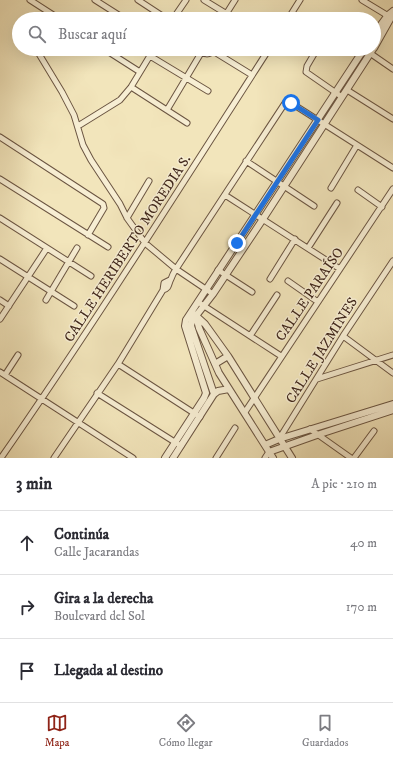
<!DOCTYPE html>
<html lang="es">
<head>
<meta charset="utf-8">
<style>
	:root { --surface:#fff; --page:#f2f2f3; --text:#2b2b33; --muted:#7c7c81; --line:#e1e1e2; --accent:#8f2418 }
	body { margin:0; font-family:"IM FELL DW Pica",serif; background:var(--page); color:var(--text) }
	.stop { position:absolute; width:12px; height:12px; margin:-9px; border:3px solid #1a73e8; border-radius:50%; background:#fff }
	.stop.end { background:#1a73e8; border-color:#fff; box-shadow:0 1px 4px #0008 }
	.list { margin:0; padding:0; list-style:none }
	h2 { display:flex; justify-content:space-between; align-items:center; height:52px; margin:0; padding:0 16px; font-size:17px }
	h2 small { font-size:13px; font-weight:400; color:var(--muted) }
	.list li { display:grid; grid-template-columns:26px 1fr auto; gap:12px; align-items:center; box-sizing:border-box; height:64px; padding:0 16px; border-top:1px solid var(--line) }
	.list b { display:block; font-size:15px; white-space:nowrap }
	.list p { margin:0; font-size:13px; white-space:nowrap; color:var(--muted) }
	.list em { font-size:13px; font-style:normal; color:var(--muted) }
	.icon { flex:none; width:22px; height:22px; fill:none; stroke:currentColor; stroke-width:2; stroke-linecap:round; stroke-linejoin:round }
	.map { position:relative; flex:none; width:393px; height:458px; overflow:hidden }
	.search { position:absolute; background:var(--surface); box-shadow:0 4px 16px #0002; left:12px; right:12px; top:12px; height:44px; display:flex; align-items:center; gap:10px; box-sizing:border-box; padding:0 14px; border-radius:22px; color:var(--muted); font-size:15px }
	.sheet { height:244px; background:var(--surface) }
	nav { display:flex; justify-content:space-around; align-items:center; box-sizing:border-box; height:56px; border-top:1px solid var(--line); background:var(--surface); font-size:11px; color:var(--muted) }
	nav a { display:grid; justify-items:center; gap:2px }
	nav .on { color:var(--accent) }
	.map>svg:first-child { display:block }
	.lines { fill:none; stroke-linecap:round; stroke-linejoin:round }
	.minor-casing { stroke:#6b5542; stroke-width:7 }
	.tertiary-casing { stroke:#6b5542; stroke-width:8 }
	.minor { stroke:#f7eed3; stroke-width:5 }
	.tertiary { stroke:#f7eed3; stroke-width:6 }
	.route { stroke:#1a73e8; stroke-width:5 }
	.labels { text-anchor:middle; stroke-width:3; stroke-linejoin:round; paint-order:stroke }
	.street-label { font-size:14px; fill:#3e251a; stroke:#f7eed3 }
</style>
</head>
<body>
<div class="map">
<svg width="393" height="458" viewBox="0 0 393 458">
	<rect width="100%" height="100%" fill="#f2e5bb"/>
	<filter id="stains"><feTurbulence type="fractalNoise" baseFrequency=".005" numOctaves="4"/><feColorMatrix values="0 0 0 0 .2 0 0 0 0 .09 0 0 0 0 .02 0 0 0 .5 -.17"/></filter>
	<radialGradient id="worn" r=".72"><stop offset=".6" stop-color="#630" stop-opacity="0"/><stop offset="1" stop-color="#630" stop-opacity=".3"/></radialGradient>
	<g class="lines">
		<defs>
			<path id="minor" d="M30 0 58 18
				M95 0 125 19
				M138 0 167 19
				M204 0 235 19
				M362 0 390 17
				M173 19 186 0
				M223 19 235 0
				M288 19 300 0
				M36 49 62 92 74 115 83 145 91 160 120 204 127 218 145 243 176 269 213 294
				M104 49 140 72
				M198 49C203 55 210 56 214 49
				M317 49 307 66 306 72 342 97
				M364 49 393 69
				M213 51 252 75
				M150 56 208 91
				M131 87 187 123
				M347 90 393 119
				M167 110 201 53
				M78 126 120 100 131 87 154 49
				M0 137 103 204 104 208 88 235
				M246 161 314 206
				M0 179 108 247
				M331 188 357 145
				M358 190 382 207
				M225 195 340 269
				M0 218 91 276
				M127 218 149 181
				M308 248 337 203
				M0 259 74 306
				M218 270 252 292
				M270 279 295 239
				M288 281 318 302
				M163 290C170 288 168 284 171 279 172 276 174 272 176 269L285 103 288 101 393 168
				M0 300 9 306
				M46 300 77 248
				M198 302 281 356
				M0 319 47 248
				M250 336 277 295
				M343 336 393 373
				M118 364 200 417
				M0 372 133 458
				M5 375 18 355
				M317 379 393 355
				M97 393 181 446
				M245 412 393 189
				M310 429 351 458
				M279 439 343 336 393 261
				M1 458C94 324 181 186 269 49
				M54 458 118 364 163 290 164 283 170 280
				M216 458 235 428
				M265 458 269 452
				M354 458 374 431"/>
			<path id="tertiary" d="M374 34 388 15 393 11
				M374 48 393 14
				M194 314 205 324 228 356 292 458
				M196 316 199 328 219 373 273 458
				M215 364 228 356
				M214 394 191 326 192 321 213 294 263 219 373 49
				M265 445 279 439 393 404
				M269 452 317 435 393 410
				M165 458 204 398 206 393 185 326 186 320 364 49
				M173 458 214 394 218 391 229 389"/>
		</defs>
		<use href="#minor" class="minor-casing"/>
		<use href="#tertiary" class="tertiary-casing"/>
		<use href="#minor" class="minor"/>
		<use href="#tertiary" class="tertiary"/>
	</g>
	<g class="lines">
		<path class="route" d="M237 243 318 120 291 103"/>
	</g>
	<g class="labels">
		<g class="street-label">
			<text transform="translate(127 248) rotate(-57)" y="5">CALLE HERIBERTO MOREDIA S.</text>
			<text transform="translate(309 294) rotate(-56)" y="5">CALLE PARAÍSO</text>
			<text transform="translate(321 350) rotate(-58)" y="5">CALLE JAZMINES</text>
		</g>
	</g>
	<rect width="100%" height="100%" filter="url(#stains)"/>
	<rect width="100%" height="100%" fill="url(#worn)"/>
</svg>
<div class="stop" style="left:291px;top:103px"></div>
<div class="stop end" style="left:237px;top:243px"></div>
<div class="search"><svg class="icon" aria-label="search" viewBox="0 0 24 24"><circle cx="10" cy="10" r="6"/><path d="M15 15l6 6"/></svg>Buscar aquí</div>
</div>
<section class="sheet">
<h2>3 min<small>A pie · 210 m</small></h2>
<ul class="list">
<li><svg class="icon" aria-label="ahead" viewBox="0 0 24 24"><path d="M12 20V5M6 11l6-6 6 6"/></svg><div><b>Continúa</b><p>Calle Jacarandas</p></div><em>40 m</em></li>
<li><svg class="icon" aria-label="right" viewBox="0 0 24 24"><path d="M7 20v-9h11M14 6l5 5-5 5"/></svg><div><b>Gira a la derecha</b><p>Boulevard del Sol</p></div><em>170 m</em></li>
<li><svg class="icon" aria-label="arrive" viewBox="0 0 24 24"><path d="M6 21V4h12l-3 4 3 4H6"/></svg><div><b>Llegada al destino</b></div></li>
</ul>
</section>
<nav>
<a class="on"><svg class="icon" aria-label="map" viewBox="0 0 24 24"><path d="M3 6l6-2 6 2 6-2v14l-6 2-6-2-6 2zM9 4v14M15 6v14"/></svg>Mapa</a>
<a><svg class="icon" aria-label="directions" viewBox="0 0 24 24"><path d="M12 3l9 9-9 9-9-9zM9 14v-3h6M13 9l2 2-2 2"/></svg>Cómo llegar</a>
<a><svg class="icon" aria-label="saved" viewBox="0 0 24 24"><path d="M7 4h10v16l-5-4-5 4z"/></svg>Guardados</a>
</nav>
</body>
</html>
